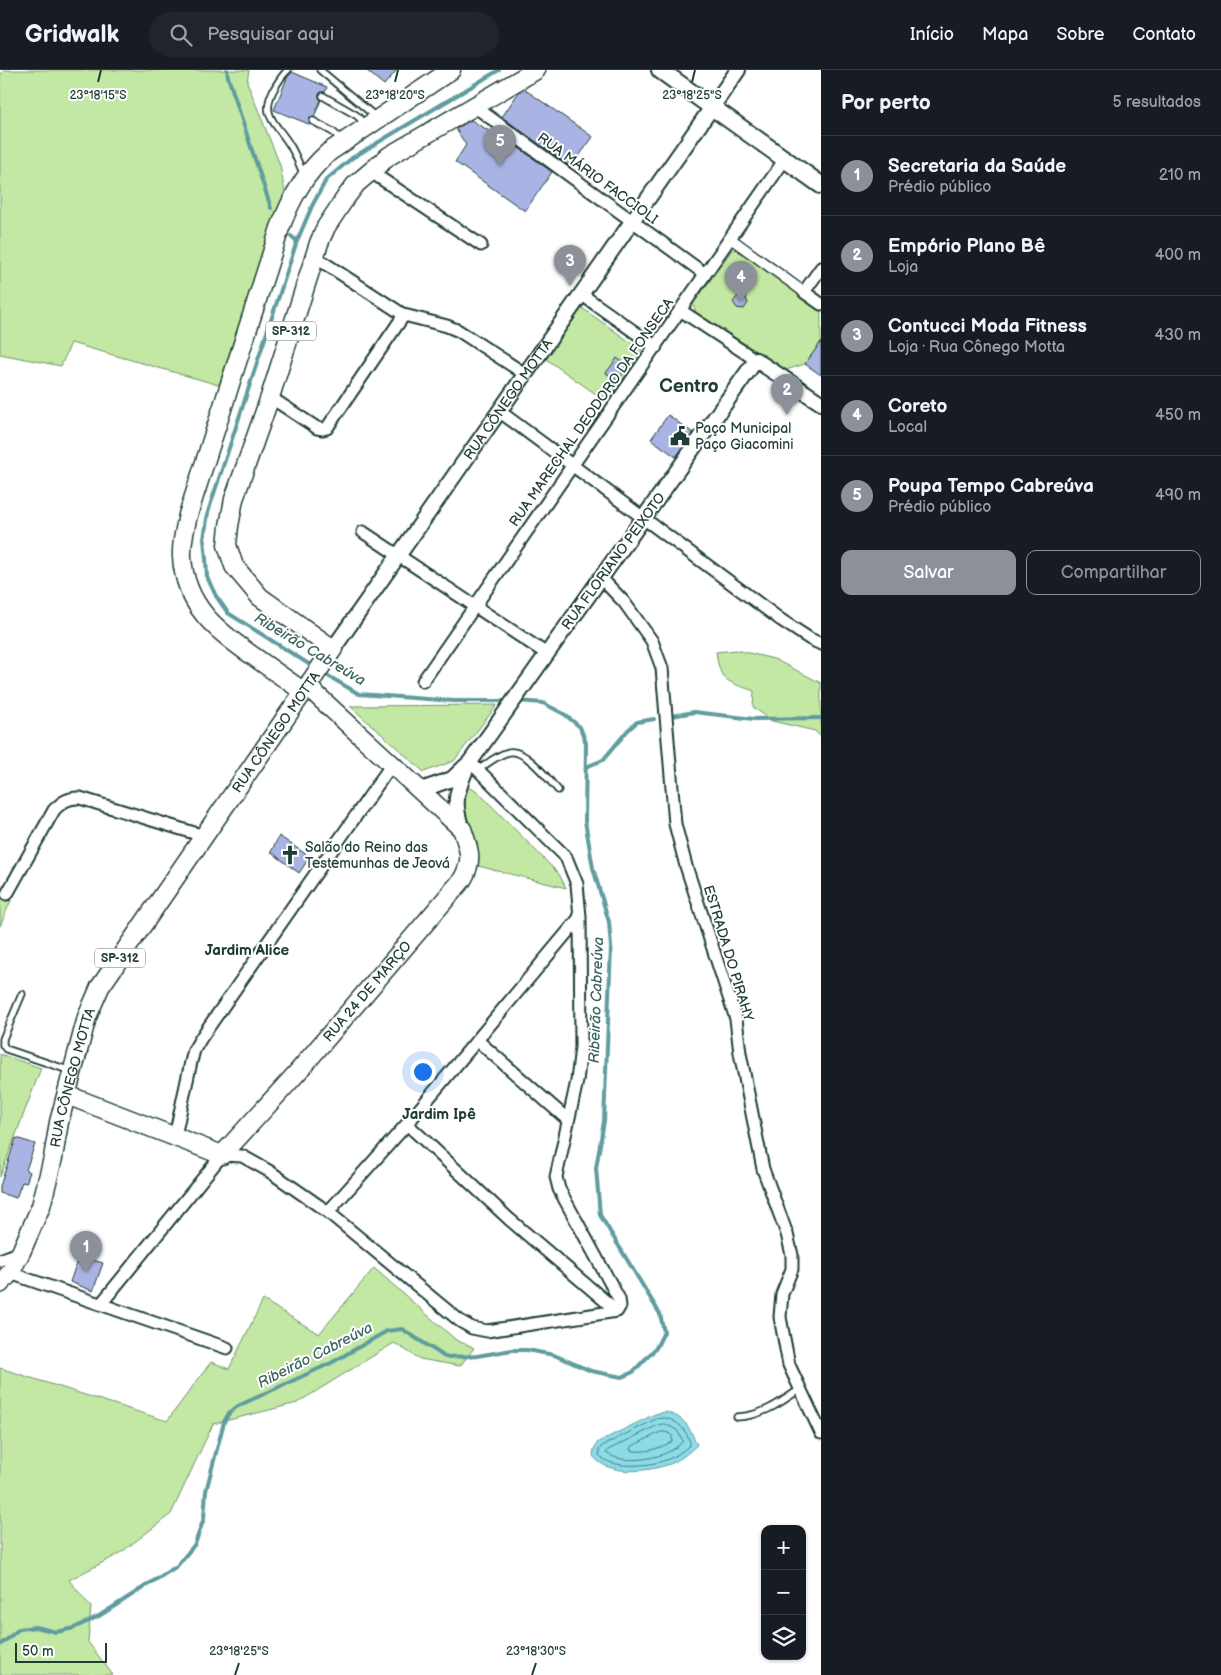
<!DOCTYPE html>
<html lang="pt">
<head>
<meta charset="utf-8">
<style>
	:root { --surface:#171b24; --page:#20242c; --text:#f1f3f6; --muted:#9ea1a6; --line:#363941; --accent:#8c9099 }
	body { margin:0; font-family:"Balsamiq Sans",sans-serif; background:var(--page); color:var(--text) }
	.controls { position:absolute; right:15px; bottom:15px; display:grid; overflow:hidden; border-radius:10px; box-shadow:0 1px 4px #0004 }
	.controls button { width:45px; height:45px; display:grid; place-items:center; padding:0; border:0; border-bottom:1px solid var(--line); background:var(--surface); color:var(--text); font:25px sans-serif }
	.scale { position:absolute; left:15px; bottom:12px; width:92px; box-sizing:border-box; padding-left:5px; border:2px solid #1f3d34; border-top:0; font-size:14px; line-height:18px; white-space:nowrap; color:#1f3d34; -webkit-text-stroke:4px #fff; paint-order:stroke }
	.you { position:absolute; left:422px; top:1001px; width:18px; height:18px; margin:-12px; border:4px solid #fff; border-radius:50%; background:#1a73e8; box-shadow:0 0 0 8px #1a73e833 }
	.badge { display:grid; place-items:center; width:32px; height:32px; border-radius:50%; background:var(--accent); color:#fff; font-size:16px; font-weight:700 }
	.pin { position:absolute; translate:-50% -41px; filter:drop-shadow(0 1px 2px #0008) }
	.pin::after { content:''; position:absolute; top:26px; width:18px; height:15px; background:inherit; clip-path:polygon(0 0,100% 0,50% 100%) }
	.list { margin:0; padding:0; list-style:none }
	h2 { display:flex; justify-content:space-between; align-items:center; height:65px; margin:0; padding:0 20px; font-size:21px }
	h2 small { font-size:16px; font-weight:400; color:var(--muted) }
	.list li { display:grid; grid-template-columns:32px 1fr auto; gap:15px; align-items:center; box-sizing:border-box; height:80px; padding:0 20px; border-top:1px solid var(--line) }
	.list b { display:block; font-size:19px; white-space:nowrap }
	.list p { margin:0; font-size:16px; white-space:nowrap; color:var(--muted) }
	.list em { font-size:16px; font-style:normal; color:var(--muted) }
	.actions { display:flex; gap:10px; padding:15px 20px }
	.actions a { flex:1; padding:11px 0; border:1px solid var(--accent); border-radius:10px; text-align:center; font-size:18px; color:var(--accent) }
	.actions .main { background:var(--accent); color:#fff }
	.icon { flex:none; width:28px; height:28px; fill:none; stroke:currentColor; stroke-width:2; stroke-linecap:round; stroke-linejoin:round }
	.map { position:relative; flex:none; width:821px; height:1605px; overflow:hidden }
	header { display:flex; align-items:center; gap:30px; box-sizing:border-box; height:70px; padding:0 25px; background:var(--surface); border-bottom:1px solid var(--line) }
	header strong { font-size:24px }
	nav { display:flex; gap:28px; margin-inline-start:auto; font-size:18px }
	.search { width:350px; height:45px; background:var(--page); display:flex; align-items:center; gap:12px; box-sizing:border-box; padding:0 18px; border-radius:28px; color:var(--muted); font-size:19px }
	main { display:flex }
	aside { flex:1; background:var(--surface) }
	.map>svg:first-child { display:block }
	.green { fill:#c2e8a3; stroke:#70926c }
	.water { fill:#8bdce7; stroke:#609c9f }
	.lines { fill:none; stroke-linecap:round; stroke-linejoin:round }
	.shore { stroke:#4a7d7c; stroke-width:1 }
	.stream { stroke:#609c9f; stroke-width:4 }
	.building { fill:#aab4e4; stroke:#1f3d34 }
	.service-casing { stroke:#1f3d34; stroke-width:9 }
	.pedestrian-casing { stroke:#1f3d34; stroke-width:12 }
	.minor-casing { stroke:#1f3d34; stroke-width:15 }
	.tertiary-casing { stroke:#1f3d34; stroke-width:18 }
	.secondary-casing { stroke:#1f3d34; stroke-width:20 }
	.primary-casing { stroke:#1f3d34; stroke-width:21 }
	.service { stroke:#fff; stroke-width:5.5 }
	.pedestrian { stroke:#fff; stroke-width:9 }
	.minor { stroke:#fff; stroke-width:11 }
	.tertiary { stroke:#fff; stroke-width:14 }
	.secondary { stroke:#fff; stroke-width:16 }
	.primary { stroke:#fff; stroke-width:18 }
	.ticks { fill:none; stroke:#1f3d34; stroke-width:2 }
	.labels { text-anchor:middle; stroke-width:4; stroke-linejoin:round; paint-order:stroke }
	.shield { fill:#fff; stroke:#627771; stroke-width:1 }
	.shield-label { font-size:12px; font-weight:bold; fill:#1f3d34 }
	.street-label { font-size:14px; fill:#1f3d34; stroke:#fff }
	.poi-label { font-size:14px; fill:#1f3d34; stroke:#fff; text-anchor:start }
	.water-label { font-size:15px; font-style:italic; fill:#3a6561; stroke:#fff }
	.neighbourhood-label { font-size:15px; font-weight:bold; fill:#1f3d34; stroke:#fff }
	.district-label { font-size:19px; font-weight:bold; fill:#1f3d34; stroke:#fff }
	.ticks-label { font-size:12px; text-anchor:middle; fill:#1f3d34; stroke:#fff; stroke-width:4; stroke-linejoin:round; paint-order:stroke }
</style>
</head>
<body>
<header>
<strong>Gridwalk</strong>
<div class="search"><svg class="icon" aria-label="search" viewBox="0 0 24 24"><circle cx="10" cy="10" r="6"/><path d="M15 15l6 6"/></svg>Pesquisar aqui</div>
<nav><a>Início</a><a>Mapa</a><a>Sobre</a><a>Contato</a></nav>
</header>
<main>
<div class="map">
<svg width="821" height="1605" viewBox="0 0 821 1605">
	<rect width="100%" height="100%" fill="#fff"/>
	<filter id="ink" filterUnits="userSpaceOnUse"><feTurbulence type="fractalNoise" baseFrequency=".02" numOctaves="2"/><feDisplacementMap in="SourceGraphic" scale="10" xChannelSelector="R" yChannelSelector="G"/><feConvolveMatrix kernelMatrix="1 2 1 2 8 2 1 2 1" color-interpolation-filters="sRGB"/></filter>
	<g filter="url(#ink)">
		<path class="green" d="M4 0H249L247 12 280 95 285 122 272 155 219 315 71 273 61 296 0 284V6Z
			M737 179 821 242V272L805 294 786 300 696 243 693 234 732 180Z
			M582 238 643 281 607 332 546 289Z
			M736 580 774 589 821 613V667L815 661 772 651 753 637 754 621C727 611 720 613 716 582Z
			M497 635 454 691 424 702 350 636Z
			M469 718 476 720 559 804 566 818 478 796V784L461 735 466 719Z
			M0 822 12 828 0 856Z
			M0 984 41 998 0 1107Z
			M374 1198 456 1270 474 1278 460 1296 420 1289 394 1273 297 1333 213 1354 171 1444 119 1484 69 1510 91 1537 88 1572 113 1605H0V1298L167 1351 211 1292 229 1299 263 1230 319 1264Z"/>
		<path class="water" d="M666 1342C686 1348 689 1357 697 1375 688 1383 678 1392 667 1395 645 1402 608 1406 593 1386L594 1379 598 1372 655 1344Z"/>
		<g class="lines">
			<path class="shore" d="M665 1348C679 1351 685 1359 690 1372V1375C683 1381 675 1387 666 1390 650 1396 611 1400 599 1385V1380L602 1376 656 1349Z
				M665 1354 677 1360 683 1371C669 1389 624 1396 606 1383L608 1380 658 1355Z
				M661 1362H665L671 1364 673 1371C662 1378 643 1384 630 1380L631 1377Z"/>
			<path class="stream" d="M227 0 228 7 271 138
				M291 166 297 171
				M315 598 228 543 216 526 207 507 206 489 204 469 208 442 297 171 312 136 326 110 352 88 499 0
				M323 603 359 624 454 631H510
				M672 646 694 642 754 649 821 648
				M586 697 603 690 628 660 637 652 654 649
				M0 1575 19 1559 36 1557 56 1562 74 1558 99 1546 177 1496 195 1474 204 1448 206 1421 224 1352 229 1343 238 1336 331 1293 387 1261 402 1259 445 1287 477 1286 512 1280H527L554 1285 591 1301 622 1307 633 1302 656 1278 664 1262 660 1244 600 1145 596 1098 604 1051 611 877 609 852 593 798 585 751 586 673 580 657 564 644 543 633 517 631"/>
		</g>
		<path class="building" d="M366 0H397L384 15Z
			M292 2 327 17 325 22H321L319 24V28L321 30 314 47 309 49 311 55 274 40 287 8Z
			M524 19 593 67 571 97 502 47 519 22Z
			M471 50 491 62 493 59 552 102 525 141 455 92 466 75 456 59Z
			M738 226H745L748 233 744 239 737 238 733 232Z
			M821 272V305L805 294Z
			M617 288 628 296 618 311 606 303Z
			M668 345 693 363 676 387 651 369Z
			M279 766 310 787 299 803 271 782Z
			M16 1068 35 1074 26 1100 30 1102 26 1113 22 1112 16 1128 0 1123V1116Z
			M79 1186 103 1193 93 1221 70 1212Z"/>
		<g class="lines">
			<defs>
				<path id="service" d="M288 0C282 5 278 12 274 19 259 47 278 54 291 77 296 86 300 96 304 105
					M320 0 376 47
					M323 26 356 45 367 55
					M313 51 333 62 342 70
					M478 700C487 694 498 684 509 682 526 679 548 709 558 720
					M22 924 3 969V975L6 979 71 1001
					M737 1347C762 1346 780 1333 800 1319"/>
				<path id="pedestrian" d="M730 168 804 222"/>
				<path id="minor" d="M474 36 705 204
					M371 102 481 175
					M315 187 404 245 447 256 459 261 525 304
					M821 198 804 222 821 234
					M581 224 656 277
					M680 240 756 290
					M270 327 317 358 323 359 327 358 404 245
					M499 341 781 550 810 569 821 574
					M363 462 547 584
					M601 508 624 532 652 571 662 598 675 754 686 796 736 949 740 983 763 1099 787 1164 792 1185V1199L782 1224 780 1247 789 1295 821 1363
					M423 611 785 89
					M470 692 566 787 577 814 580 847 581 977 577 1011 556 1107 559 1119 619 1229 620 1236 617 1241
					M7 824 54 740C62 732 69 727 80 728L204 766
					M478 971 568 1050
					M407 1054 509 1149 617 1241
					M175 1066 191 992 194 980 201 968 392 694
					M328 1142 407 1054 580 847
					M0 1190 21 1182
					M10 1203 227 1278
					M101 1234 222 1085 242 1086 269 1101 328 1142 460 1251 472 1258 487 1261 617 1241"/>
				<g id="tertiary">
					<path id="s1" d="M333 579 738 0"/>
					<path d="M421 720 452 709 470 692 756 290 821 333"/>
					<path d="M462 759C453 734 456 723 466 699"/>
				</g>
				<path id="secondary" d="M660 0 821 115"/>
				<g id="primary">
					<path d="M304 622C287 610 270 598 253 586 217 561 185 536 182 487 181 473 185 459 188 445L280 158C291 129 304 104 329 82L451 0"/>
					<path id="s2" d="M67 1025 222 1085 296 1004 462 810C474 790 469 779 462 759L308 617"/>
					<path id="s3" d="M0 1214 10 1203 21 1182 41 1136 53 1088 59 1052 87 947 100 917 333 579 260 527 234 496 227 475 229 456 234 429 270 327 319 173 326 157 346 127 356 114 389 86 536 0"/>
				</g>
			</defs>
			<use href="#service" class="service-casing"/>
			<use href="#pedestrian" class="pedestrian-casing"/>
			<use href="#minor" class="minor-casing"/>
			<use href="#tertiary" class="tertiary-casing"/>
			<use href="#secondary" class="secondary-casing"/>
			<use href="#primary" class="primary-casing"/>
			<use href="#service" class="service"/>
			<use href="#pedestrian" class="pedestrian"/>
			<use href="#minor" class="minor"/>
			<use href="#tertiary" class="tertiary"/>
			<use href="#secondary" class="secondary"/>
			<use href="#primary" class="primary"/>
		</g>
	</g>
	<path class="ticks" d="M98 12 101 0M395 12 398 0M692 12 695 0M235 1605 239 1593M532 1605 536 1593"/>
	<defs>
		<symbol id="civic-bare" viewBox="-9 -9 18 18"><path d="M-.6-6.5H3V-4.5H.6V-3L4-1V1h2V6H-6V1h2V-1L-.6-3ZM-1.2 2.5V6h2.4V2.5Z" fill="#1f3d34" stroke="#fff" stroke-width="2.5" paint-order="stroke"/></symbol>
		<symbol id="church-bare" viewBox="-9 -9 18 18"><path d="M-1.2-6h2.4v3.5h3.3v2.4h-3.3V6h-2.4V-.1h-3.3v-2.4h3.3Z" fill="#1f3d34" stroke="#fff" stroke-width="2.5" paint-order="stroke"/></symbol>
	</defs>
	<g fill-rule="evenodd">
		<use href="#civic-bare" x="666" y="352" width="28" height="28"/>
		<use href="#church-bare" x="276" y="771" width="28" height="28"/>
	</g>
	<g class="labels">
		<g class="shield">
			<rect x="266" y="251.5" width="50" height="19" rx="4"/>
			<rect x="95" y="878.5" width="50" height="19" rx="4"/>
		</g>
		<g class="shield-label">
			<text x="291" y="265">SP-312</text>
			<text x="120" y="892">SP-312</text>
		</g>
		<g class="street-label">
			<text transform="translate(598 108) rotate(36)" y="5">RUA MÁRIO FACCIOLI</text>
			<text dy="5" stroke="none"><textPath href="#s1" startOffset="305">RUA CÔNEGO MOTTA</textPath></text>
			<text transform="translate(591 342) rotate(-55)" y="5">RUA MARECHAL DEODORO DA FONSECA</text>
			<text transform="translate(613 491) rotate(-54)" y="5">RUA FLORIANO PEIXOTO</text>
			<text dy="5" stroke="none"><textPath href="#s3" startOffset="626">RUA CÔNEGO MOTTA</textPath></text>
			<text transform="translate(729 883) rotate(73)" y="5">ESTRADA DO PIRAHY</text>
			<text dy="5" stroke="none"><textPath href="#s2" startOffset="385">RUA 24 DE MARÇO</textPath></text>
			<text dy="5" stroke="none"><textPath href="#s3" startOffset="221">RUA CÔNEGO MOTTA</textPath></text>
		</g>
		<g class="poi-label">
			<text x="695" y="363">Paço Municipal<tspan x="695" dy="16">Paço Giacomini</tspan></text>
			<text x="305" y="782">Salão do Reino das<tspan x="305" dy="16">Testemunhas de Jeová</tspan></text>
		</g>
		<g class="water-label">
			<text transform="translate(310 579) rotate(31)" y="5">Ribeirão Cabreúva</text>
			<text transform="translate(596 930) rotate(-88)" y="5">Ribeirão Cabreúva</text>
			<text transform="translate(315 1285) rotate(-27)" y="5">Ribeirão Cabreúva</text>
		</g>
		<g class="neighbourhood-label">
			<text x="247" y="885">Jardim Alice</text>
			<text x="439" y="1049">Jardim Ipê</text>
		</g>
		<g class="district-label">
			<text x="689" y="322">Centro</text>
		</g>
	</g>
	<g class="ticks-label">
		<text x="98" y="29">23°18'15"S</text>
		<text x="395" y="29">23°18'20"S</text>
		<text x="692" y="29">23°18'25"S</text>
		<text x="239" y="1585">23°18'25"S</text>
		<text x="536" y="1585">23°18'30"S</text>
	</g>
</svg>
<div class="controls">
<button>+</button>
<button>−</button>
<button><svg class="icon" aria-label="layers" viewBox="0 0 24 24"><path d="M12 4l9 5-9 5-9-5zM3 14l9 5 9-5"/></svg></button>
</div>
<div class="scale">50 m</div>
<div class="you"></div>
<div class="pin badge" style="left:86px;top:1202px">1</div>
<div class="pin badge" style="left:787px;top:345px">2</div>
<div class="pin badge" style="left:570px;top:216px">3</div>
<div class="pin badge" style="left:741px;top:232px">4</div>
<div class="pin badge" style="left:500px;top:96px">5</div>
</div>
<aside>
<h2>Por perto<small>5 resultados</small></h2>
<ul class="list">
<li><span class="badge">1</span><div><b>Secretaria da Saúde</b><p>Prédio público</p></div><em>210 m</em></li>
<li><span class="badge">2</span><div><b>Empório Plano Bê</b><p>Loja</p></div><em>400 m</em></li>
<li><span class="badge">3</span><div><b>Contucci Moda Fitness</b><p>Loja · Rua Cônego Motta</p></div><em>430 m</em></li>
<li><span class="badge">4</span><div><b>Coreto</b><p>Local</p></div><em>450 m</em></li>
<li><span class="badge">5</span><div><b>Poupa Tempo Cabreúva</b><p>Prédio público</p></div><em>490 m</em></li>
</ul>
<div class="actions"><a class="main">Salvar</a><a>Compartilhar</a></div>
</aside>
</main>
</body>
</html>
